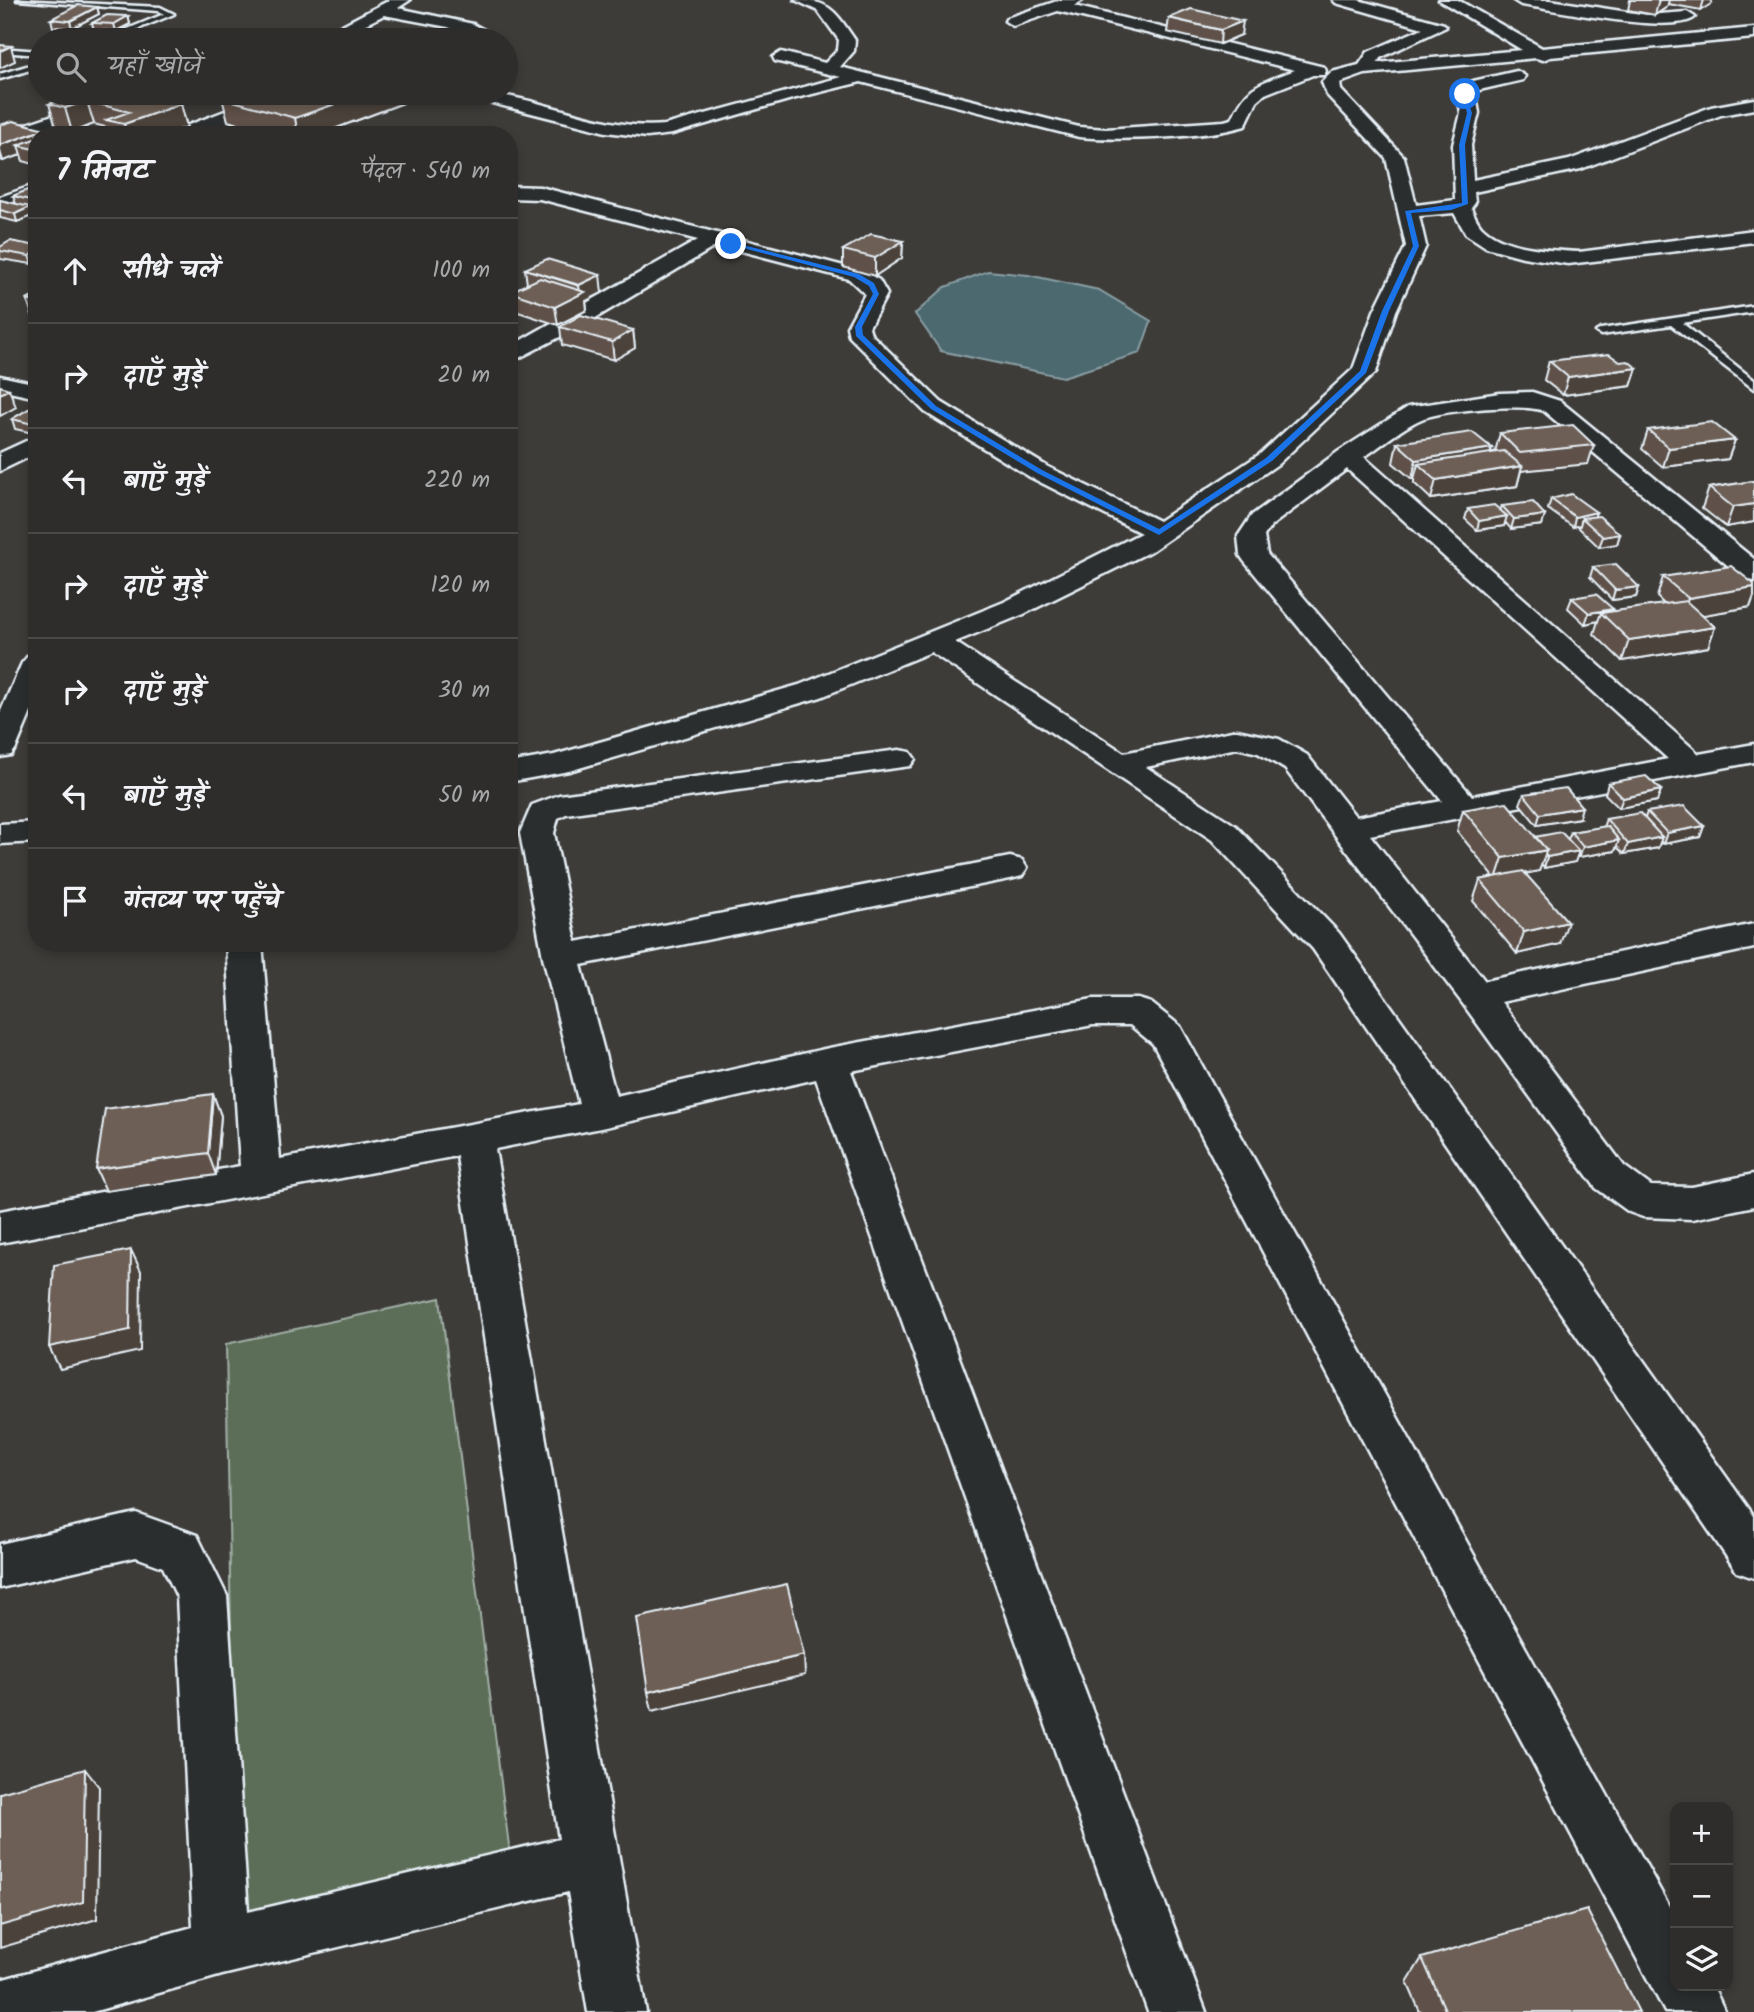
<!DOCTYPE html>
<html lang="hi">
<head>
<meta charset="utf-8">
<style>
	:root { --surface:#2e2d2b; --page:#363533; --text:#f1f3f6; --muted:#a7a8a9; --line:#494947 }
	body { margin:0; font-family:Kalam,"Playpen Sans Deva",sans-serif; background:var(--page); color:var(--text) }
	.controls { position:absolute; right:21px; bottom:21px; display:grid; overflow:hidden; border-radius:14px; box-shadow:0 4px 10px #0003 }
	.controls button { width:63px; height:63px; display:grid; place-items:center; padding:0; border:0; border-bottom:2px solid var(--line); background:var(--surface); color:var(--text); font:35px sans-serif }
	.stop { position:absolute; width:21px; height:21px; margin:-16px; border:5px solid #1a73e8; border-radius:50%; background:#fff }
	.stop.end { background:#1a73e8; border-color:#fff; box-shadow:0 2px 7px #0008 }
	.list { margin:0; padding:0; list-style:none }
	h2 { display:flex; justify-content:space-between; align-items:center; height:91px; margin:0; padding:0 28px; font-size:30px }
	h2 small { font-size:23px; font-weight:400; color:var(--muted) }
	.list li { display:grid; grid-template-columns:46px 1fr auto; gap:21px; align-items:center; box-sizing:border-box; height:105px; padding:0 28px; border-top:2px solid var(--line) }
	.list b { display:block; font-size:26px; white-space:nowrap }
	.list em { font-size:23px; font-style:normal; color:var(--muted) }
	.icon { flex:none; width:38px; height:38px; fill:none; stroke:currentColor; stroke-width:2; stroke-linecap:round; stroke-linejoin:round }
	.map { position:relative; flex:none; width:1754px; height:2012px; overflow:hidden }
	.search { position:absolute; background:var(--surface); box-shadow:0 4px 10px #0003; left:28px; top:28px; width:490px; height:77px; display:flex; align-items:center; gap:18px; box-sizing:border-box; padding:0 24px; border-radius:38px; color:var(--muted); font-size:26px }
	.panel { position:absolute; background:var(--surface); box-shadow:0 4px 10px #0003; left:28px; top:126px; width:490px; height:826px; border-radius:28px }
	.map>svg:first-child { display:block }
	.green { fill:#5d6e58; stroke:#a2b0a8; stroke-width:2 }
	.water { fill:#4b696e; stroke:#8a9fa5; stroke-width:2 }
	.lines { fill:none; stroke-linecap:round; stroke-linejoin:round }
	.service-casing { stroke:#e8f1f8; stroke-width:5 }
	.minor-casing { stroke:#e8f1f8; stroke-width:5 }
	.service { fill:#2a2d2e; fill-rule:evenodd }
	.minor { fill:#2a2d2e; fill-rule:evenodd }
	.wall { fill:#5e5148; stroke:#e8f1f8; stroke-width:2 }
	.shaded-wall { fill:#4c423b; stroke:#e8f1f8; stroke-width:2 }
	.building { fill:#6d5e54; stroke:#e8f1f8; stroke-width:2 }
	.route { fill:#1a73e8 }
</style>
</head>
<body>
<div class="map">
<svg width="1754" height="2012" viewBox="0 0 1754 2012">
	<rect width="100%" height="100%" fill="#3e3c39"/>
	<filter id="ink" filterUnits="userSpaceOnUse"><feTurbulence type="fractalNoise" baseFrequency=".0143" numOctaves="2"/><feDisplacementMap in="SourceGraphic" scale="14" xChannelSelector="R" yChannelSelector="G"/><feConvolveMatrix kernelMatrix="1 2 1 2 8 2 1 2 1" color-interpolation-filters="sRGB"/></filter>
	<g filter="url(#ink)">
		<path class="green" d="M440 1298 510 1854 236 1929 226 1344Z"/>
		<path class="water" d="M988 271 1028 275 1099 290 1151 321 1140 353 1063 377 941 351 915 314 945 287Z"/>
		<g class="lines">
			<defs>
				<path id="service" d="M17 0 160 7 174 14 111 40H101L164 14 158 11Z
					M0 48 40 51V55L0 52Z
					M40 62V67L0 79V74Z
					M1754 306V312L1682 323 1754 380V389L1671 325 1601 335 1596 332 1601 329Z"/>
				<path id="minor" d="M390 0H410L398 8 473 24 484 30 493 40H476L448 27 384 15 334 40H314Z
					M795 0C831 0 836 13 855 40L854 51 840 67 1079 127 1106 129 1224 121 1232 119C1248 83 1260 84 1295 70L1058 11 1013 26 1005 21 1007 18 1060 0H1083L1074 6 1324 67 1326 71 1324 75H1313L1265 94 1257 101 1245 126C1204 138 1123 141 1079 137L861 82 792 99 672 134 647 137 606 132 468 97 465 93C533 90 596 132 665 125L841 77 775 61 773 57 781 52 825 63 838 50 839 40 818 11Z
					M1333 0H1358L1444 24 1446 27 1380 58 1377 63 1522 50 1439 0H1458L1542 48 1754 28V38L1550 57 1543 60 1536 58 1365 74 1340 83 1341 90 1404 157 1416 205 1455 200 1453 145 1461 113 1457 88 1460 84 1517 71 1525 76 1523 80 1475 91 1479 113 1471 145 1473 180 1569 160 1711 107 1754 99V109L1721 115 1581 169 1474 192 1475 203 1471 208C1474 214 1477 222 1482 227 1504 249 1550 250 1579 252L1754 230V242L1568 264 1523 257 1486 247 1466 234 1454 213 1419 216 1426 246 1396 311 1376 372 1278 464 1153 550 1024 614 955 642 1124 753 1237 730 1279 739 1307 755 1356 817 1442 801 1244 561 1240 555 1238 536 1252 515 1339 451 1408 407 1500 393 1532 392 1560 401 1754 559V581L1744 579 1544 411C1522 403 1447 410 1424 418 1405 425 1381 446 1364 457L1699 754 1754 744V762L1370 835 1485 981 1754 924V948L1501 1002 1624 1166 1651 1186 1692 1187 1754 1174V1206L1692 1219 1643 1217 1629 1212 1596 1188 1463 1004 1285 769 1258 753 1237 748 1146 767 1236 826 1339 933 1754 1516V1578L1737 1572 1313 949 1212 840 931 652 821 697 569 771 509 782V763L554 755 799 685 1004 602 1141 533 1030 477 925 412 849 336 847 327 865 294 849 279 718 245 587 323 509 363V347L698 240 540 199 509 198V186L540 187 863 271 879 280 887 294 869 327 871 334 941 402 1048 467 1159 521 1260 454 1353 369 1374 311 1406 246 1386 158 1327 95 1322 82 1332 72 1359 65 1368 52 1423 28 1336 3ZM1347 469 1668 759 1472 796 1267 554 1264 536 1271 526Z
					M1513 0H1550L1647 15 1687 12 1695 17C1675 36 1552 9 1521 5Z
					M258 93H277C255 120 203 135 170 135L173 131 243 104Z
					M94 101 103 106 100 110 0 144V133Z
					M37 184V197L0 210V197Z
					M0 376 37 384V398L0 390Z
					M37 436V453L0 471V453Z
					M37 654V698L16 748 11 755 0 757V713L22 663 27 657Z
					M899 750 910 752 915 759 910 766 566 814 558 818 554 833 576 942 1010 857 1022 860 1027 868 1022 876 1010 879 581 965 616 1096 829 1048 1093 999H1138L1151 1003 1180 1026 1675 1917V1986H1713L1725 2012H1665L1153 1044 1130 1025H1093L851 1071 1206 2012H1148L816 1079 601 1128 495 1149 646 2012H588L568 1892 222 1975 92 2012H0V1980L193 1927 177 1597 163 1567 136 1557 0 1588V1544L136 1513 197 1535 227 1596 248 1912 559 1839 457 1156 0 1243V1211L240 1166 226 943H262L280 1159 579 1104 543 957 520 833 532 805 559 795Z
					M37 822V842L0 844V824Z"/>
			</defs>
			<use href="#service" class="service-casing"/>
			<use href="#minor" class="minor-casing"/>
			<use href="#service" class="service"/>
			<use href="#minor" class="minor"/>
		</g>
		<path class="wall" d="M1630 0H1712L1711 4 1701 10 1668 4 1667 7 1655 15 1628 10Z
			M97 7 99 14 72 28 53 27 51 19Z
			M128 16 130 24 116 31 94 30 92 23Z
			M1169 18 1241 35 1220 44 1167 32Z
			M83 93 181 104 187 127 166 135H111L109 128 94 124 72 132 56 127 49 104Z
			M239 93H401L403 103 318 135H275L228 121 222 98Z
			M0 125 45 129 46 134 60 135H37V165L23 161 21 155 3 161 0 160Z
			M37 186V209L30 208 32 216 17 222 0 218V200L16 204 13 196Z
			M903 241 902 258 875 276 843 267V250Z
			M37 246V262L32 264 0 259V247Z
			M525 269 602 293 586 301 587 310 558 325 512 310 510 292 527 284Z
			M37 295V319L33 317 27 300Z
			M560 327 633 330 635 348 614 360 562 345Z
			M1549 361 1620 362 1637 368 1631 386 1563 395 1544 380Z
			M37 404V434L15 429 12 419Z
			M1648 430 1735 440 1728 459 1663 467 1642 449Z
			M1500 433 1594 445 1588 464 1521 471 1517 486 1431 499 1414 483V479H1412L1393 463 1397 443 1491 452H1495Z
			M1754 481V522L1726 527 1702 508 1709 488Z
			M1551 499 1596 512 1594 517 1620 534 1617 544 1599 547 1579 528 1580 525 1573 527 1548 509Z
			M1502 506 1545 515 1542 525 1511 529 1505 522 1504 526 1477 530 1465 519 1468 509 1500 511Z
			M1593 567 1639 587 1636 597 1612 600 1590 577Z
			M1663 577 1754 584V596L1750 607 1702 615 1715 627 1708 647 1622 661 1594 634 1598 621 1585 624 1568 608 1572 598 1613 609 1612 612 1664 604 1657 597Z
			M1608 783 1661 790 1657 801 1619 808 1605 794Z
			M1524 794 1579 818 1537 825 1520 804Z
			M1463 810 1535 837 1568 839 1571 832 1603 827 1606 819 1645 818 1647 812 1704 826 1700 837 1663 844 1661 842 1658 848 1624 854 1617 847 1615 851 1579 857 1577 855 1575 862 1544 868 1541 865 1539 871 1525 874 1560 944 1517 954 1473 901 1480 880 1494 877 1457 831Z
			M213 1094 221 1116 216 1175 106 1191 96 1169Z
			M1422 1958 1639 2012H1420L1407 1982Z"/>
		<path class="shaded-wall" d="M1659 0H1669L1667 7 1655 15Z
			M1704 0H1712L1711 4 1701 10Z
			M97 7 99 14 72 28 70 21Z
			M128 16 130 24 116 31 114 24Z
			M1243 21 1241 35 1220 44 1221 30Z
			M456 34 457 40H439Z
			M11 46 15 61 0 68V51Z
			M366 93H401L403 103 318 135H298L295 118Z
			M87 101 94 124 72 132 65 108Z
			M181 104 187 127 166 135H127L124 124Z
			M45 129 46 135H37V149L18 145 21 155 3 161 0 151V145Z
			M30 207 32 216 17 222 15 214Z
			M903 241 902 258 875 276V258Z
			M37 251V262L32 264 29 256Z
			M600 275 602 293 586 301 587 310 558 325 555 307 580 294 579 285Z
			M633 330 635 348 614 360 612 342Z
			M1637 368 1631 386 1563 395 1568 377Z
			M9 389 16 407 0 416V394Z
			M1735 440 1728 459 1663 467 1669 448Z
			M1492 448 1487 467 1418 464 1414 479H1412L1416 460Z
			M1522 466 1517 486 1431 499 1436 480Z
			M1754 504V522L1726 527 1733 507Z
			M1596 512 1593 522 1582 518 1580 525 1573 527 1575 517Z
			M1545 515 1542 525 1511 529 1514 519Z
			M1507 516 1504 526 1477 530 1479 521Z
			M1620 534 1617 544 1599 547 1603 537Z
			M1639 587 1636 597 1612 600 1615 590Z
			M1754 587V596L1750 607 1681 619 1688 598Z
			M1613 609 1610 619 1601 613 1598 621 1585 624 1589 613Z
			M1715 627 1708 647 1622 661 1629 640Z
			M1661 790 1657 801 1619 808 1623 798Z
			M1582 807 1579 818 1537 825 1540 814Z
			M1704 826 1700 837 1663 844 1667 833Z
			M1662 837 1658 848 1624 854 1628 844Z
			M1619 840 1615 851 1579 857 1583 847Z
			M1547 850 1539 871 1496 879 1503 858Z
			M1579 851 1575 862 1544 868 1547 857Z
			M1568 922 1560 944 1517 954 1524 932Z
			M213 1094 221 1116 216 1175 208 1153Z
			M131 1250 141 1271 140 1351 60 1369 49 1347Z
			M804 1655 805 1675 652 1711 648 1692Z
			M85 1769 99 1787 97 1919 0 1948V1926Z"/>
		<path class="building" d="M78 5 97 7 70 21 51 19Z
			M1191 9 1243 21 1221 30 1169 18Z
			M107 15 128 16 114 24 92 23Z
			M446 32 456 34 439 40H424Z
			M0 45 11 46 0 51Z
			M83 93H137L181 104 124 124 106 120 129 112 87 101 65 108 49 104Z
			M239 93H366L295 118 222 98Z
			M13 121 45 129 0 145V125Z
			M191 131 212 135H181Z
			M51 133 60 135H45Z
			M37 138V150L18 145Z
			M37 186V200L34 201 13 196Z
			M0 200 30 207 15 214 0 210Z
			M871 234 903 241 875 258 843 250Z
			M10 241 37 246V251L29 256 0 251V247Z
			M547 259 600 275 579 285 525 269Z
			M540 278 585 292 555 307 510 292Z
			M37 295V303L27 300Z
			M581 315 633 330 612 342 560 327Z
			M1609 354 1620 362 1628 361 1637 368 1568 377 1549 361Z
			M0 386 9 389 0 394Z
			M37 404V425L12 419Z
			M1712 422 1735 440 1669 448 1648 430Z
			M1573 425 1594 445 1520 453 1500 433Z
			M1472 432 1492 448 1416 460 1397 443Z
			M1504 451 1522 466 1436 480 1418 464Z
			M1754 481V504L1733 507 1709 488Z
			M1571 494 1596 512 1575 517 1551 499Z
			M1533 502 1545 515 1514 519 1502 506Z
			M1494 505 1507 516 1479 521 1468 509Z
			M1599 516 1620 534 1603 537 1582 518Z
			M1616 564 1639 587 1615 590 1593 567Z
			M1731 566 1754 584V587L1688 598 1663 577Z
			M1596 594 1613 609 1589 613 1572 598Z
			M1686 601 1715 627 1629 640 1601 613Z
			M1646 776 1661 790 1623 798 1608 783Z
			M1566 788 1582 807 1540 814 1524 794Z
			M1506 802 1547 850 1503 858 1463 810Z
			M1684 806 1704 826 1667 833 1647 812Z
			M1640 813 1662 837 1628 844 1606 819Z
			M1607 826 1619 840 1583 847 1571 832Z
			M1561 832 1579 851 1547 857 1545 854 1547 850 1535 837Z
			M1523 871 1568 922 1524 932 1480 880Z
			M213 1094 208 1153 96 1169 105 1109Z
			M131 1250 130 1330 49 1347 54 1265Z
			M787 1584 804 1655 648 1692 637 1618Z
			M85 1769 83 1902 0 1926V1793Z
			M1587 1910 1639 2012H1446L1422 1958Z"/>
	</g>
	<path class="route" d="M1465 92 1472 113 1465 145 1468 204 1451 210 1411 213 1419 246 1389 311 1366 373 1272 461 1159 535 1037 473 931 409 856 336 855 327 873 294 869 286 854 277 728 244 731 242 859 274 874 283 879 294 862 327 863 335 936 406 1042 470 1159 529 1266 458 1360 371 1382 311 1413 246 1405 211 1462 203 1459 145 1467 113 1462 94Z"/>
</svg>
<div class="controls">
<button>+</button>
<button>−</button>
<button><svg class="icon" aria-label="layers" viewBox="0 0 24 24"><path d="M12 4l9 5-9 5-9-5zM3 14l9 5 9-5"/></svg></button>
</div>
<div class="stop" style="left:1465px;top:94px"></div>
<div class="stop end" style="left:731px;top:244px"></div>
<div class="search"><svg class="icon" aria-label="search" viewBox="0 0 24 24"><circle cx="10" cy="10" r="6"/><path d="M15 15l6 6"/></svg>यहाँ खोजें</div>
<section class="panel">
<h2>7 मिनट<small>पैदल · 540 m</small></h2>
<ul class="list">
<li><svg class="icon" aria-label="ahead" viewBox="0 0 24 24"><path d="M12 20V5M6 11l6-6 6 6"/></svg><div><b>सीधे चलें</b></div><em>100 m</em></li>
<li><svg class="icon" aria-label="right" viewBox="0 0 24 24"><path d="M7 20v-9h11M14 6l5 5-5 5"/></svg><div><b>दाएँ मुड़ें</b></div><em>20 m</em></li>
<li><svg class="icon" aria-label="left" viewBox="0 0 24 24"><path d="M17 20v-9H6M10 6l-5 5 5 5"/></svg><div><b>बाएँ मुड़ें</b></div><em>220 m</em></li>
<li><svg class="icon" aria-label="right" viewBox="0 0 24 24"><path d="M7 20v-9h11M14 6l5 5-5 5"/></svg><div><b>दाएँ मुड़ें</b></div><em>120 m</em></li>
<li><svg class="icon" aria-label="right" viewBox="0 0 24 24"><path d="M7 20v-9h11M14 6l5 5-5 5"/></svg><div><b>दाएँ मुड़ें</b></div><em>30 m</em></li>
<li><svg class="icon" aria-label="left" viewBox="0 0 24 24"><path d="M17 20v-9H6M10 6l-5 5 5 5"/></svg><div><b>बाएँ मुड़ें</b></div><em>50 m</em></li>
<li><svg class="icon" aria-label="arrive" viewBox="0 0 24 24"><path d="M6 21V4h12l-3 4 3 4H6"/></svg><div><b>गंतव्य पर पहुँचे</b></div></li>
</ul>
</section>
</div>
</body>
</html>
